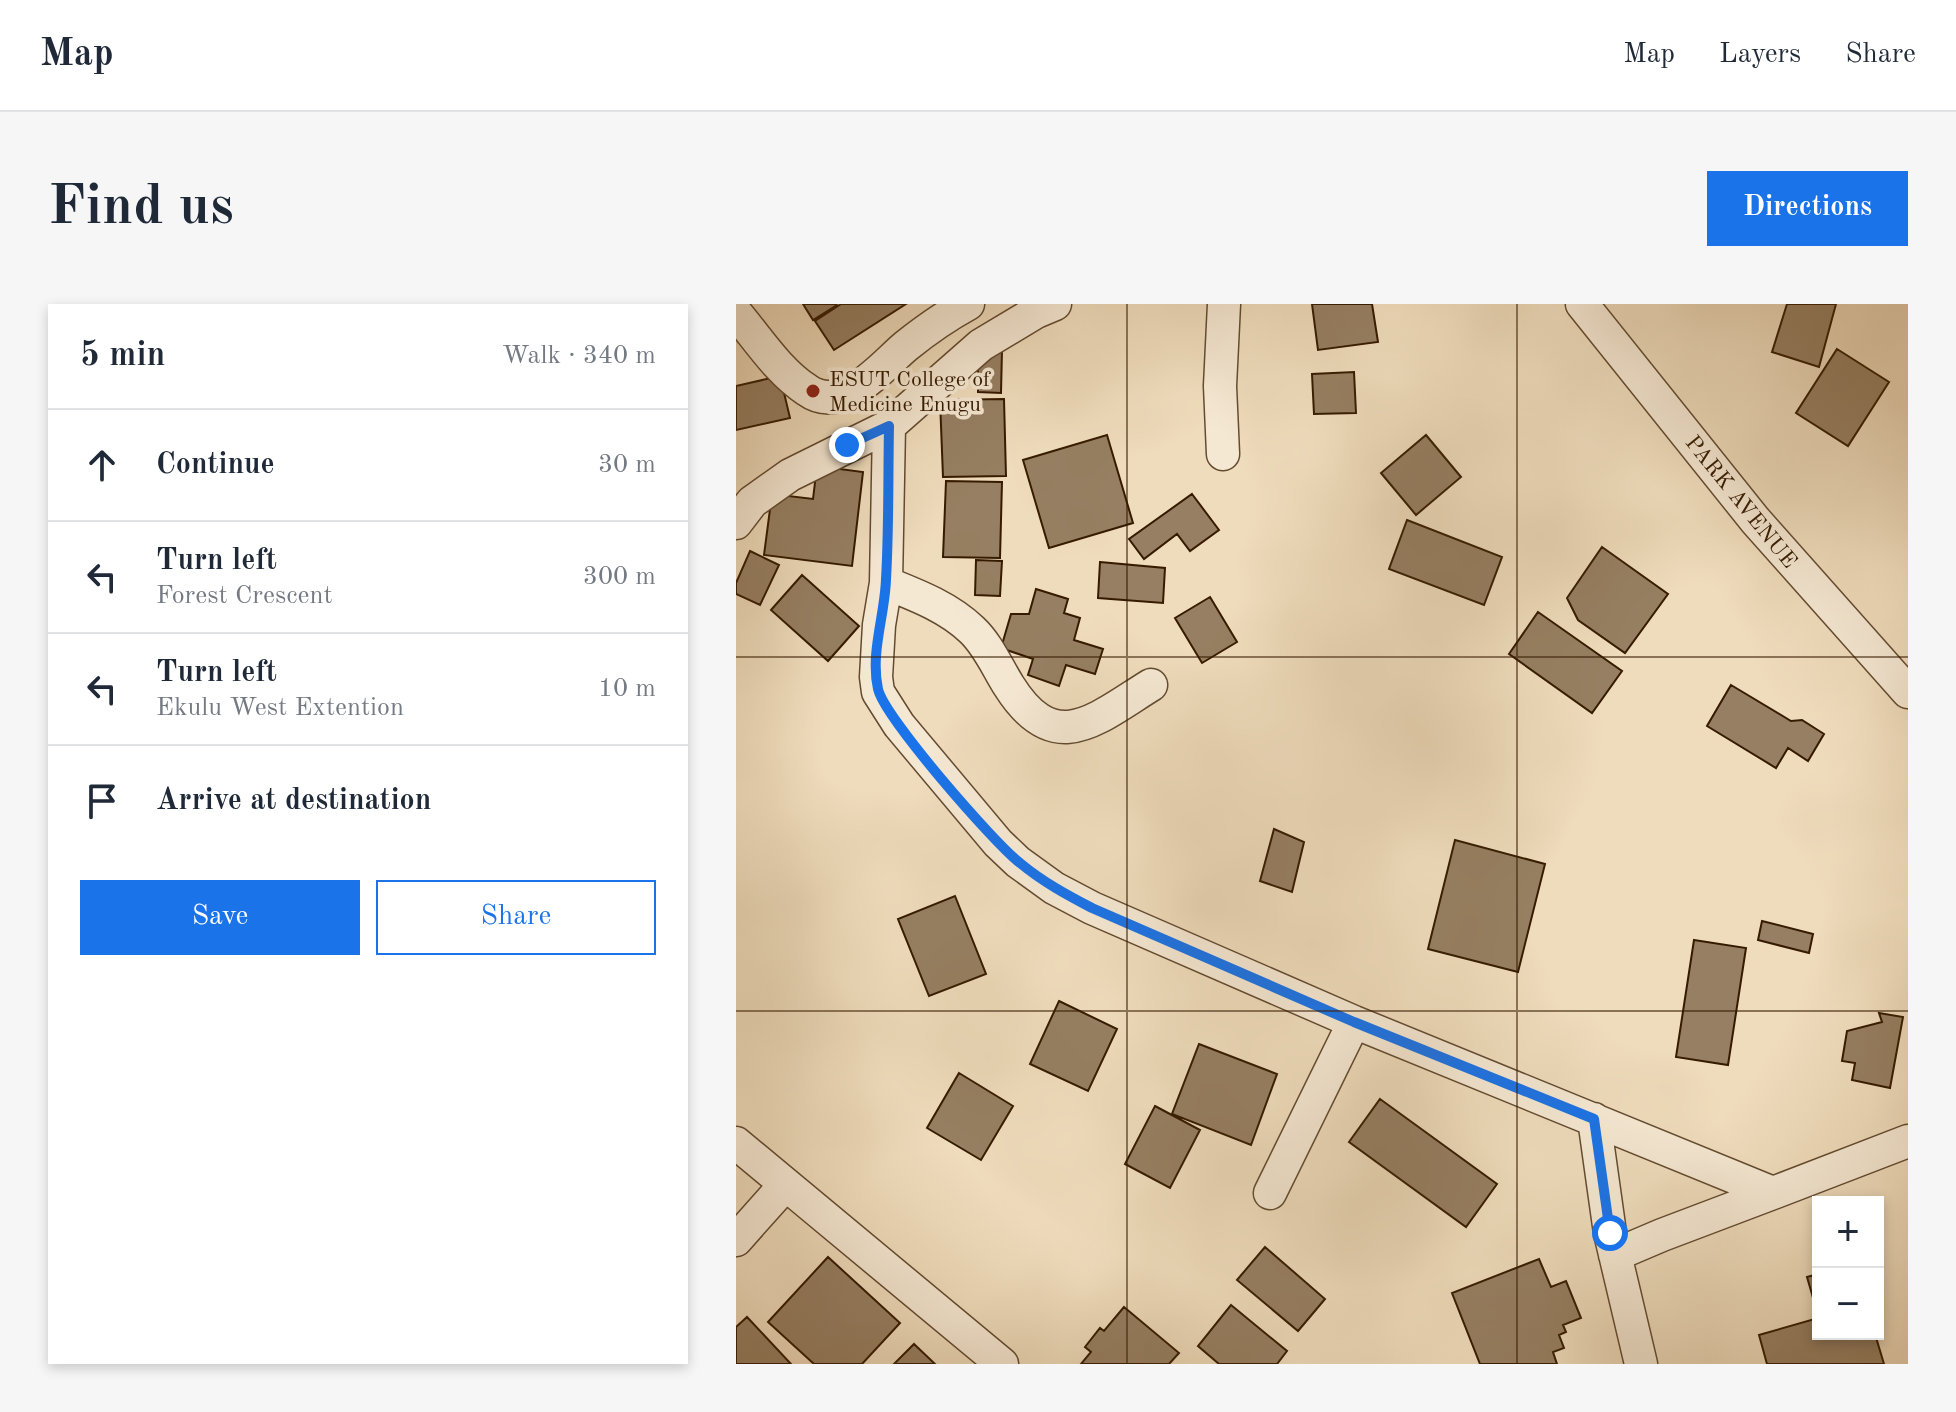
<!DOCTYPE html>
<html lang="en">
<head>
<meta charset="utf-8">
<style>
	:root { --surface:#fff; --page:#f6f6f7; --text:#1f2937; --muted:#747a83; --line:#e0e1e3; --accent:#1a73e8 }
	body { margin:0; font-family:"Old Standard TT",serif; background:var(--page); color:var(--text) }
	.controls { position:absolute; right:24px; bottom:24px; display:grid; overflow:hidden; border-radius:0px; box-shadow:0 4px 12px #0003 }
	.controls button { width:72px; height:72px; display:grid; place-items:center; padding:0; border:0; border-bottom:2px solid var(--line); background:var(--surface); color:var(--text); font:40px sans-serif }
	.stop { position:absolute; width:24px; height:24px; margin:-18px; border:6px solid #1a73e8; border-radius:50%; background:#fff }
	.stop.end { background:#1a73e8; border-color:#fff; box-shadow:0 2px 8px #0008 }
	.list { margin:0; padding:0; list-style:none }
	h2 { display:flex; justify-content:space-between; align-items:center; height:104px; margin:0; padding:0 32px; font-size:34px }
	h2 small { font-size:26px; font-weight:400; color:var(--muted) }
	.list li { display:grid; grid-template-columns:52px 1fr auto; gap:24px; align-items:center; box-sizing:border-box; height:112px; padding:0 32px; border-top:2px solid var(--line) }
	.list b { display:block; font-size:30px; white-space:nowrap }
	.list p { margin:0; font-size:26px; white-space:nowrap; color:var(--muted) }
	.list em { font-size:26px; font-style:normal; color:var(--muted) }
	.actions { display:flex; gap:16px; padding:24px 32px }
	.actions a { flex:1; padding:18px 0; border:2px solid var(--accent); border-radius:0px; text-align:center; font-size:28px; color:var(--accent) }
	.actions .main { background:var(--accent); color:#fff }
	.icon { flex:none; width:44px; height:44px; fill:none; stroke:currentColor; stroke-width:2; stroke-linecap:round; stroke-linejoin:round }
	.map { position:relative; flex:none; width:1172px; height:1060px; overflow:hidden; border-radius:0px }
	header { display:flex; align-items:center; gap:48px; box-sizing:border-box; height:112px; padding:0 40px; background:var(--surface); border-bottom:2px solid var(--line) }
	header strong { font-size:38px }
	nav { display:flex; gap:44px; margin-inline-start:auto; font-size:28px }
	.intro { display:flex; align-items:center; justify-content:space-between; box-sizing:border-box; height:192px; padding:0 48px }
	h1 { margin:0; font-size:56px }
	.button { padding:20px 36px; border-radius:0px; background:var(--accent); color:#fff; font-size:28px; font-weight:700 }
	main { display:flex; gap:48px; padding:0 48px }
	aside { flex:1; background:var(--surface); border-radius:0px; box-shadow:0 4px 12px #0003 }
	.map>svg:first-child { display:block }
	.building { fill:#967f62; stroke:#361b01; stroke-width:2 }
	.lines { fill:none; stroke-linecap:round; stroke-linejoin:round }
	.minor-casing { stroke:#644b30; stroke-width:35 }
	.minor { stroke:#f5e8d3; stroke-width:32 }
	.route { stroke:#1a73e8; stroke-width:10 }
	.grid { fill:none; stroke:#361b01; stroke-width:2; stroke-opacity:0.55 }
	.poi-dot { fill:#8f2418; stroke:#f5e8d3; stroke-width:3 }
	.labels { text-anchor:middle; stroke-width:7; stroke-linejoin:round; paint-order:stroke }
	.poi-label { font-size:22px; fill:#361b01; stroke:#f5e8d3; text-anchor:start }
	.street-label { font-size:22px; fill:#361b01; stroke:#f5e8d3 }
</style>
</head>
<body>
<header>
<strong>Map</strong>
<nav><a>Map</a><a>Layers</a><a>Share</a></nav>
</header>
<div class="intro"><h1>Find us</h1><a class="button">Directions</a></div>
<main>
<aside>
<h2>5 min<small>Walk · 340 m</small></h2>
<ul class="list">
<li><svg class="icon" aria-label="ahead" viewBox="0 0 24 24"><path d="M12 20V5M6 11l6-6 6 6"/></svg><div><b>Continue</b></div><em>30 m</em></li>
<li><svg class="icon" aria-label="left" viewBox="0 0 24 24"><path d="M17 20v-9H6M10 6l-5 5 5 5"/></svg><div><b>Turn left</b><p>Forest Crescent</p></div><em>300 m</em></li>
<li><svg class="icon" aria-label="left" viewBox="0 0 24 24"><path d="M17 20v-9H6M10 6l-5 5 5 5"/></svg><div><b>Turn left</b><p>Ekulu West Extention</p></div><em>10 m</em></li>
<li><svg class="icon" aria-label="arrive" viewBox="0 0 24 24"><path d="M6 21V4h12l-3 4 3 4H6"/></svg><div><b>Arrive at destination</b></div></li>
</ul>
<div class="actions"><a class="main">Save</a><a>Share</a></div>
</aside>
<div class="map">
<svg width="1172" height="1060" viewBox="0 0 1172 1060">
	<rect width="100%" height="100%" fill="#efdcbc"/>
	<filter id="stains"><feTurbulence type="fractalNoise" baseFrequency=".0025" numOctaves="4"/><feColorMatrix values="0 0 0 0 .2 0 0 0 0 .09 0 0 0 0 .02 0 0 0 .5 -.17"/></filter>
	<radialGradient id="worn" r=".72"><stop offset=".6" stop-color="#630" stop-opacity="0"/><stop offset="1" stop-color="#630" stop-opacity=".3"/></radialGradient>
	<path class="building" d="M67 0H100L101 1 77 16Z
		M105 0H170L98 46 79 17Z
		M576 0H636L642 38 582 46Z
		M1051 0H1100L1083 63 1036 48Z
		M1101 45 1153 78 1112 142 1060 109Z
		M242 46H266L265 89 242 88Z
		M618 68 620 109 578 110 576 70Z
		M44 72 54 114 0 126V82Z
		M268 95 270 172 207 173 204 96Z
		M371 131 397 219 313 244 287 156Z
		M690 131 725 173 680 211 645 169Z
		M81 162 127 168 116 262 28 251 36 190 77 195Z
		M210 177 266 178 264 254 207 253Z
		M456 190 483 226 454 247 441 230 408 255 393 235Z
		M671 216 766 253 748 301 653 265Z
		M866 243 932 290 889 349 842 316 831 294Z
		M14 247 43 261 24 301 0 290V279Z
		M240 256 266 257 264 292 239 291Z
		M364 258 429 264 427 299 362 294Z
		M66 271 123 322 92 357 35 306Z
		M300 285 332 295 328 309 344 314 338 336 367 345 359 370 330 361 323 382 292 371 297 355 265 344 275 310H293Z
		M474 293 501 338 466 359 439 314Z
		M802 308 886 367 856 409 773 350Z
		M995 381 1055 417 1066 416 1088 430 1072 457 1052 444 1040 464 971 422Z
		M538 525 568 538 556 588 524 577Z
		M719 536 809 560 782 668 692 645Z
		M219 592 250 670 193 692 162 615Z
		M1026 617 1077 630 1073 649 1022 636Z
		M958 636 1010 644 992 761 940 753Z
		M323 697 381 725 352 787 294 760Z
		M1143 709 1167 713 1154 784 1116 776 1119 759 1106 757 1111 727 1146 718Z
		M463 740 541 770 515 841 436 810Z
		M223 769 277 802 245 856 191 824Z
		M644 795 761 880 730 923 613 838Z
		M419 802 464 826 434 884 389 860Z
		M529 943 589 995 562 1027 501 976Z
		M92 953 164 1019 126 1060H78L32 1018Z
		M803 955 815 983 830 977 845 1014 827 1021 830 1028 823 1031 828 1044 817 1048 821 1060H744L716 989Z
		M1082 970V1011L1071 973Z
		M495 1001 551 1047 541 1060H483L462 1042Z
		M388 1003 443 1049 433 1060H345L355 1048 349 1043 364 1024 368 1027Z
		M11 1013 55 1060H0V1023Z
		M1082 1014V1030H1139L1148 1060H1031L1023 1031Z
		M178 1040 199 1060H158Z"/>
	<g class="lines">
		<defs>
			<path id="minor" d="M846 0 1019 216 1172 388
				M0 9C22 35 42 67 71 86 107 112 146 62 170 42 190 26 210 12 232 0
				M153 122 150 279 143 321 140 373 142 388 163 421 262 539 282 558 318 584 356 604 618 718 1037 889 1172 837
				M487 150 484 82 488 0
				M0 219 16 198 54 171 153 122 245 41 300 8 319 0
				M150 279C180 291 212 303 236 326 252 341 261 363 273 382 319 455 360 415 415 381
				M858 815 874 929 905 1060
				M0 839 266 1060
				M534 889 618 718
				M0 936 49 881
				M879 951 926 931 1037 889"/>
		</defs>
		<use href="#minor" class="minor-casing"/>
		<use href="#minor" class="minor"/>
	</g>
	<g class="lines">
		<path class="route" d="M111 141 153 122C152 173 153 224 150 275 149 311 134 349 142 385 148 413 258 539 284 559 307 578 331 591 356 604L618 718 858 815 874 929"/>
	</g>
	<path class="grid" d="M391 0V1060M781 0V1060M0 353H1172M0 707H1172"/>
	<circle class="poi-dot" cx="77" cy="87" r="8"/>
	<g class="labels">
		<g class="poi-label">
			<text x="93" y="82">ESUT College of<tspan x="93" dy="25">Medicine Enugu</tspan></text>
		</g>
		<g class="street-label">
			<text transform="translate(1006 197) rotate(51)" y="8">PARK AVENUE</text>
		</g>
	</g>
	<rect width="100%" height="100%" filter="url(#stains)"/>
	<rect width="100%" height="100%" fill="url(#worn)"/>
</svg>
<div class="controls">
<button>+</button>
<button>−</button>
</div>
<div class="stop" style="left:874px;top:929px"></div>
<div class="stop end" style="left:111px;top:141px"></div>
</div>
</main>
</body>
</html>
